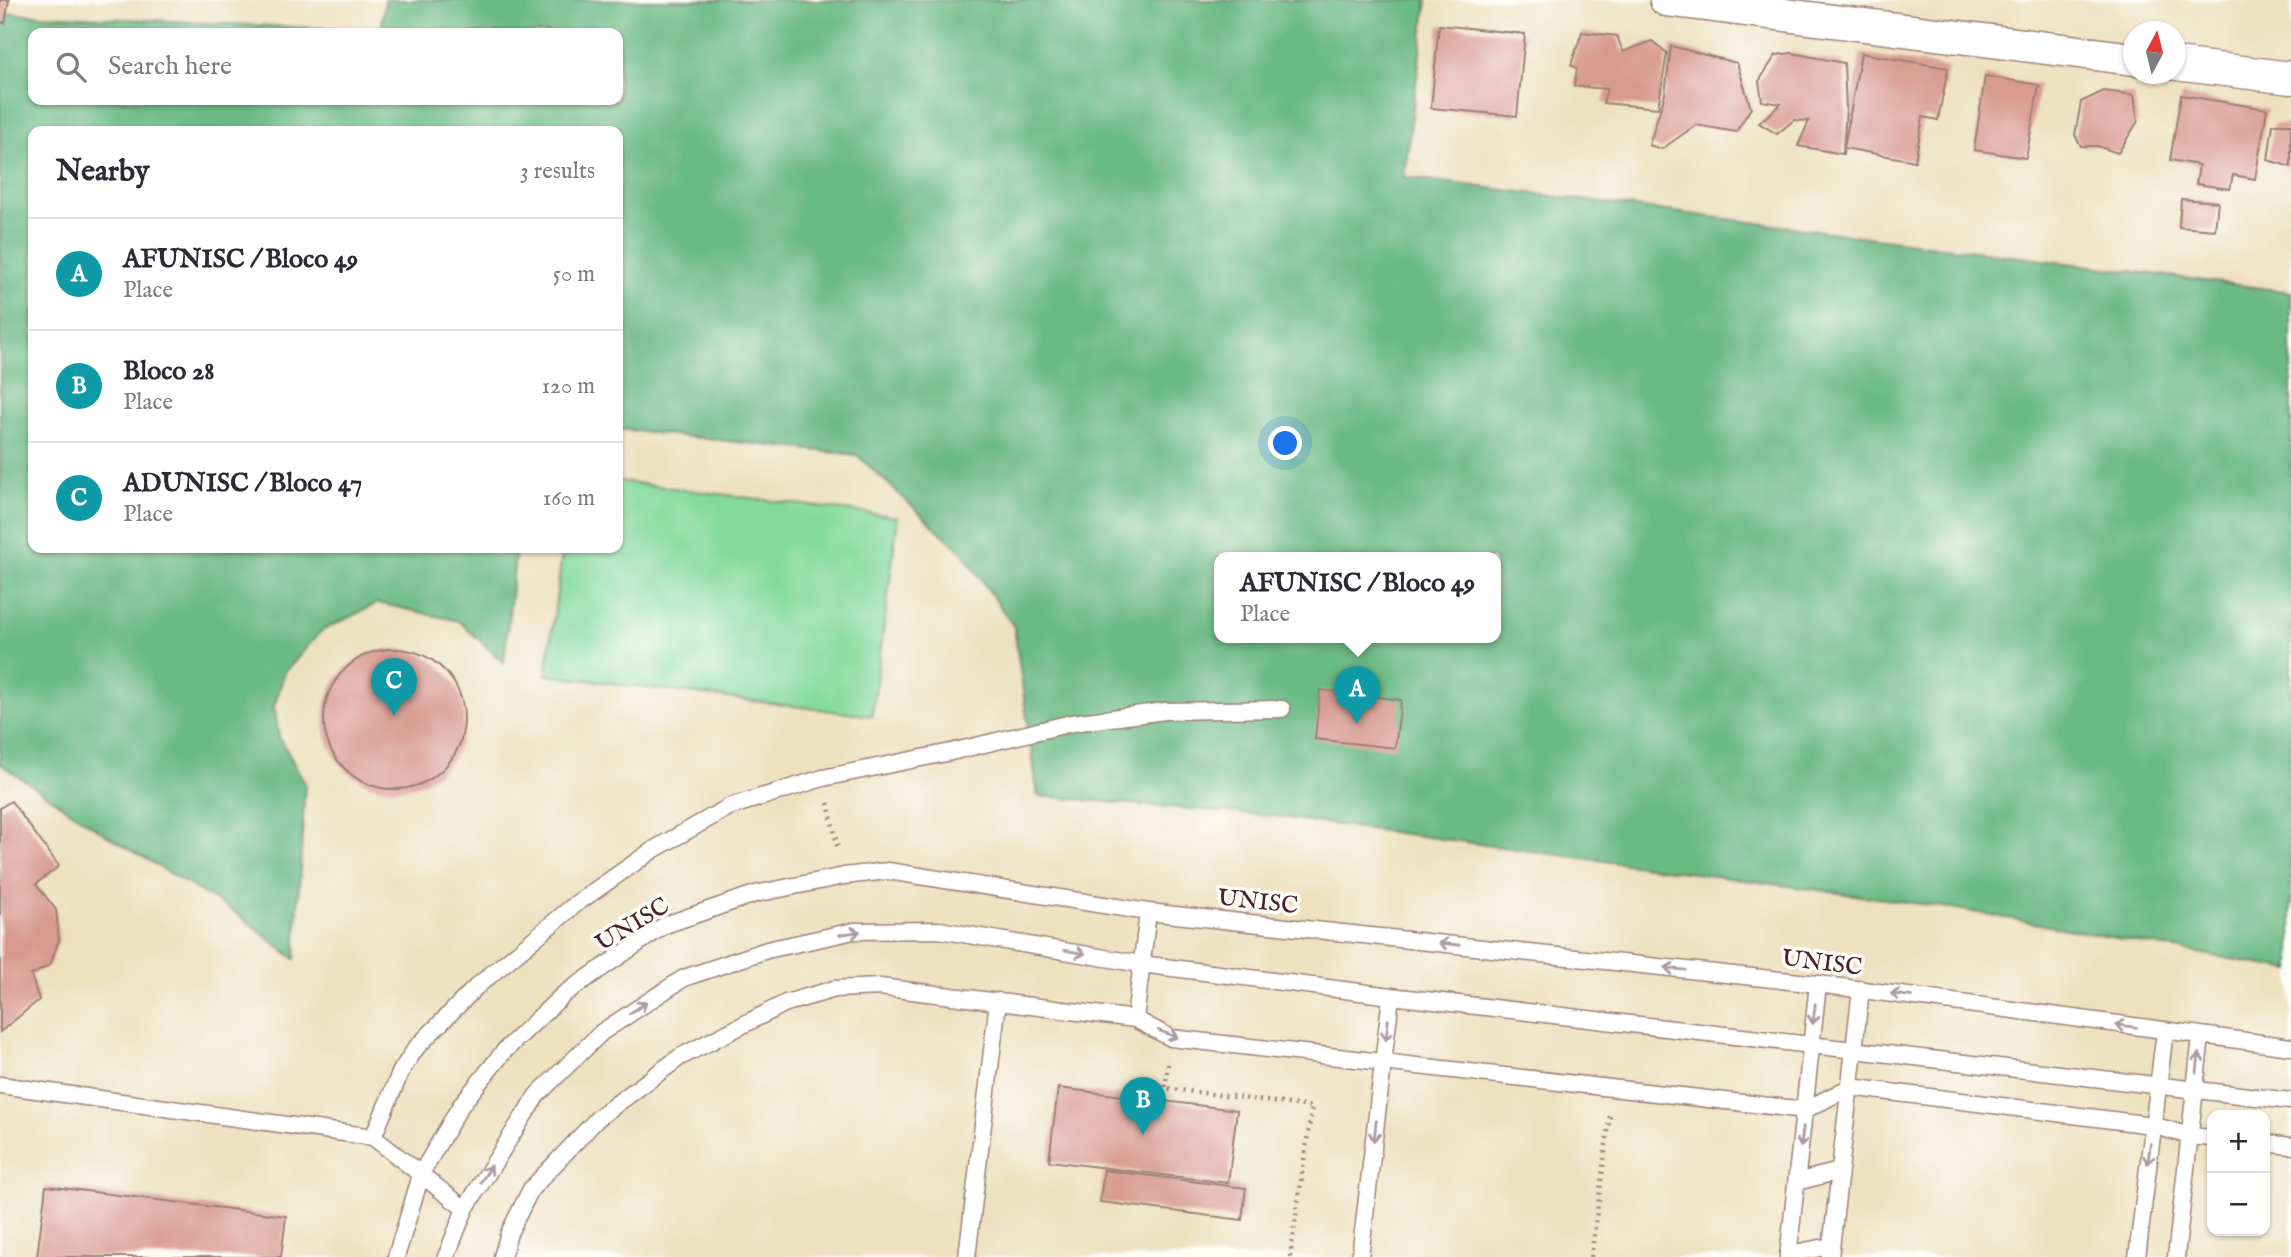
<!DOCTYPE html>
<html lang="en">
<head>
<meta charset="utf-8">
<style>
	:root { --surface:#fff; --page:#f2f2f3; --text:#2b2b33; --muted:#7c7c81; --line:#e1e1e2; --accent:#c8321e }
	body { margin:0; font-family:"IM FELL English",serif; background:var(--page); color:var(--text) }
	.controls { position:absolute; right:21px; bottom:21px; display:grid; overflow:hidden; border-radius:14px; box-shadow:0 2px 5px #0004 }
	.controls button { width:63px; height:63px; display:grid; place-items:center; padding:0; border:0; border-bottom:2px solid var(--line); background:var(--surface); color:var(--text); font:35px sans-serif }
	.compass { position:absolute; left:2123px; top:21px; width:63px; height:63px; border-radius:50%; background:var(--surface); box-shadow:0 2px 5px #0004; rotate:7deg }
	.you { position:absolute; left:1286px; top:444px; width:24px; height:24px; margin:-18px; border:5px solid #fff; border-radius:50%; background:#1a73e8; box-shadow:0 0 0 10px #1a73e833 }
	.badge { display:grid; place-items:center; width:46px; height:46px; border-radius:50%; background:var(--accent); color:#fff; font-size:23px; font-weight:700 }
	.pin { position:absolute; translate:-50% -58px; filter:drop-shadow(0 2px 4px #0008) }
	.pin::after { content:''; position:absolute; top:37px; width:24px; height:21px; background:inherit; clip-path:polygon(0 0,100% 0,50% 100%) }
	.popup { position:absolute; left:1214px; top:552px; width:287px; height:91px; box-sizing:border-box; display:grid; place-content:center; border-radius:14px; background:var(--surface); filter:drop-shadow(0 2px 5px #0005); font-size:23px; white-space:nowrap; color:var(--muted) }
	.popup b { font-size:26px; color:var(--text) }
	.popup::after { content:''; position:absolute; left:50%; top:100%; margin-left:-14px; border:14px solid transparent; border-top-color:var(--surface) }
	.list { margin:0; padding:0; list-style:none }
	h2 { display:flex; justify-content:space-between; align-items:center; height:91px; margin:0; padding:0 28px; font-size:30px }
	h2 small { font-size:23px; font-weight:400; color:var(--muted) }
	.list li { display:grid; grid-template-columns:46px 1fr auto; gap:21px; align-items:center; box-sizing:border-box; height:112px; padding:0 28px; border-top:2px solid var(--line) }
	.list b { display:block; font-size:26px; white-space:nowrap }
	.list p { margin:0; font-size:23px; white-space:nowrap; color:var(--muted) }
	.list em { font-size:23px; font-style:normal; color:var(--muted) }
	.icon { flex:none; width:38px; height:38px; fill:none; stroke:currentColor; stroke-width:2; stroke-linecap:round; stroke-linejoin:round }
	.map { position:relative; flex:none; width:2291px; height:1257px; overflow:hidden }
	.search { position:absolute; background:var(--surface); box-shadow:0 2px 5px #0004; left:28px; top:28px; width:595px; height:77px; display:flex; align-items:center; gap:18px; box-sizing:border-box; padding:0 24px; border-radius:14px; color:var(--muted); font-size:26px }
	.panel { position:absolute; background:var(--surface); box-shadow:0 2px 5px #0004; left:28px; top:126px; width:595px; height:427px; border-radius:14px }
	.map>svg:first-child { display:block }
	.green { fill:#84da9d; stroke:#677c64; stroke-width:2 }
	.forest { fill:#6bba84; stroke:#5a6c58; stroke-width:2; fill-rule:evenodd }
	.building { fill:#d89a90 }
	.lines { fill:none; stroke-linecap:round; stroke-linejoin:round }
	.lane-casing { stroke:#9c8076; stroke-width:19 }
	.street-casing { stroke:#9c8076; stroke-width:35 }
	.path { stroke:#9c8076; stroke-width:4.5; stroke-dasharray:2 5; stroke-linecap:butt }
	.lane { stroke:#fff; stroke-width:16 }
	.street { stroke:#fff; stroke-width:32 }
	.oneway { stroke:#ae9aa0 }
	.labels { text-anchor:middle; stroke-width:7; stroke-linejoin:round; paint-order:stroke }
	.street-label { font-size:24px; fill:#4a1f2b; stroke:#fdfcf7 }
</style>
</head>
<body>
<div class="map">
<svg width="2291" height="1257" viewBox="0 0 2291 1257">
	<rect width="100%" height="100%" fill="#fdfcf7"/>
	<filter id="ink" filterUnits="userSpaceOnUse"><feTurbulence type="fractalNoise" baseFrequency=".0143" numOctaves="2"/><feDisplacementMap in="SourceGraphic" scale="14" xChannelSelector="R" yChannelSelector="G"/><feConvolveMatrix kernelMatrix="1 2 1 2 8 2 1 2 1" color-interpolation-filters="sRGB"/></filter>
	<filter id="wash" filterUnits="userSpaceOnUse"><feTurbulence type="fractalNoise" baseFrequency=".00686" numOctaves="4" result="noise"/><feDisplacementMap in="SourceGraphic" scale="28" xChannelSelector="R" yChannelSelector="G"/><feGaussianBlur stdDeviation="1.57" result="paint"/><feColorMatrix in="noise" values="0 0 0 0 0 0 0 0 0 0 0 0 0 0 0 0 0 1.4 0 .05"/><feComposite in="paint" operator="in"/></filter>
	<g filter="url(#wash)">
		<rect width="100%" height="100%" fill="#ede1c0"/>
		<path class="green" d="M618 481 898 517 872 716 546 675 563 548H618Z"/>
		<path class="forest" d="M385 0H1427L1404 177 2291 292V970L1957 909 1273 816 1038 796 1014 627 963 553 857 455 618 429V131H33V548H516L504 663 459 621 378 603 321 631 285 672 274 706 279 737 305 783 295 959 236 913 106 835 0 764V13L381 31ZM33 33H618V100H33ZM1219 558H1495V638H1219Z"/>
		<g id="blocks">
			<path class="building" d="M0 0H9L5 23 0 22Z
				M1439 25 1525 34 1517 116 1431 108Z
				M1582 32 1617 36 1623 52 1652 41 1667 53 1658 108 1603 103 1607 89 1574 86 1577 69 1571 65Z
				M1671 46 1737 63 1751 108 1736 132 1696 125 1662 149 1649 145 1665 94Z
				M1792 53 1844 63 1846 109 1843 154 1798 146 1809 121 1794 120 1777 134 1759 123 1781 104 1762 101 1759 81 1776 55Z
				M1861 53 1948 68 1938 120 1923 117 1915 161 1844 148Z
				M1985 76 2039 85 2026 158 1974 150Z
				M2104 91 2134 95 2138 121 2118 153 2097 146H2081L2075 135 2081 102Z
				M2181 95 2267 109 2255 179 2233 175 2230 189 2196 184 2199 165 2170 160Z
				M2273 124H2291V167L2268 160Z
				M2181 199 2218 202 2215 230 2179 227Z
				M324 719a70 70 0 1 1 140 0a70 70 0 1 1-140 0Z
				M1320 690 1401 700 1395 748 1315 739Z
				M11 801 59 866 36 884 56 910 59 940 50 965 31 975 39 1000 0 1032V808Z
				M1058 1088 1237 1110 1228 1183 1049 1161Z
				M1104 1170 1246 1188 1242 1220 1100 1202Z
				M46 1186 286 1216 281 1257H37Z"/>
		</g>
	</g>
	<g filter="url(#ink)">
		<use href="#blocks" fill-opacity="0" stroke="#9c8076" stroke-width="2"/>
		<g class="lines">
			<defs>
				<path id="lane" d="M1148 912 1135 1019 1171 1038 1805 1110 1850 1087 2152 1125 2190 1136 2212 1138
					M0 1085 373 1137 465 1209
					M373 1137 401 1071 416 1048 476 987 577 903 653 850 729 807 823 778 951 752 1072 723 1165 711 1282 709
					M2265 1143 2291 1146
					M1796 1182 1840 1171
					M1788 1254 1831 1246
					M396 1257 422 1172 461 1105 505 1050 564 994 665 925 755 894 844 876 888 871 1148 912 1818 984 2291 1047
					M446 1257 465 1209 537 1095 602 1032 684 978 767 950 854 931 939 930 1141 964 1391 996 2291 1101
					M502 1257 509 1233 531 1189 599 1117 680 1057 786 1003 835 989 880 987 1135 1019
					M967 1257 998 1001
					M1360 1257 1391 996
					M1788 1257 1818 984
					M1830 1257 1861 989
					M2137 1257 2165 1031
					M2176 1257 2201 1036"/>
				<path id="street" d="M1666 0 2134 59
					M2176 64 2291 78"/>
			</defs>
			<use href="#lane" class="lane-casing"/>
			<use href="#street" class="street-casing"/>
			<path class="path" d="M828 803 838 849
				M1168 1064 1165 1088 1312 1107 1290 1257
				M1591 1257 1610 1115"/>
			<use href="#lane" class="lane"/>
			<use href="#street" class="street"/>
		</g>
		<defs><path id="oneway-shaft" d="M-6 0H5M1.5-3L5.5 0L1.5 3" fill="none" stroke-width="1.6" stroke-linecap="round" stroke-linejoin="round" transform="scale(1.75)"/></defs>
		<g class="oneway">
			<use href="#oneway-shaft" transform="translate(850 933) rotate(-9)"/>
			<use href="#oneway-shaft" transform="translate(1449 944) rotate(-174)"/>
			<use href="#oneway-shaft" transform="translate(1075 952) rotate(10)"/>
			<use href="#oneway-shaft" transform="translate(1675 969) rotate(-174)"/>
			<use href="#oneway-shaft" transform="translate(1901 995) rotate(-172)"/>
			<use href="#oneway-shaft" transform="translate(638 1008) rotate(-33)"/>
			<use href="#oneway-shaft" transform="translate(1814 1014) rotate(97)"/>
			<use href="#oneway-shaft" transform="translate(2126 1026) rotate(-172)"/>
			<use href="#oneway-shaft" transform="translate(1387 1030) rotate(97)"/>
			<use href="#oneway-shaft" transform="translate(1168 1034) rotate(21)"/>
			<use href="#oneway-shaft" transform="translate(2198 1063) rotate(-84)"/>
			<use href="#oneway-shaft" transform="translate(1375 1131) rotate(97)"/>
			<use href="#oneway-shaft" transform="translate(1802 1137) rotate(97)"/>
			<use href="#oneway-shaft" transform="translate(2149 1154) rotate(97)"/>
			<use href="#oneway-shaft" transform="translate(486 1174) rotate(-58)"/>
		</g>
	</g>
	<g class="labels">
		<g class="street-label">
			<text transform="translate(1258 901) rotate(6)" y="8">UNISC</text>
			<text transform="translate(632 924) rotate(-31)" y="8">UNISC</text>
			<text transform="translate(1822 962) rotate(7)" y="8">UNISC</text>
		</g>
	</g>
</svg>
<div class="controls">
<button>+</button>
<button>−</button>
</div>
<svg class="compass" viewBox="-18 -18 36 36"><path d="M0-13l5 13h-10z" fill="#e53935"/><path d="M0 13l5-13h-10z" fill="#7c7c81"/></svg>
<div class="you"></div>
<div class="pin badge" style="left:1357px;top:724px;background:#0f9aa8">A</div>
<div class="popup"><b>AFUNISC / Bloco 49</b>Place</div>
<div class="pin badge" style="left:1143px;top:1135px;background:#0f9aa8">B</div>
<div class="pin badge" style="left:394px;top:716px;background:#0f9aa8">C</div>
<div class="search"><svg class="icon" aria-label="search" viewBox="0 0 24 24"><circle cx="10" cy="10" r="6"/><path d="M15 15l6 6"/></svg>Search here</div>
<section class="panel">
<h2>Nearby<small>3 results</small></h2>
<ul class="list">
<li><span class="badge" style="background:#0f9aa8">A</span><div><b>AFUNISC / Bloco 49</b><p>Place</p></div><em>50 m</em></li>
<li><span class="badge" style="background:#0f9aa8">B</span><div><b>Bloco 28</b><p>Place</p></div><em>120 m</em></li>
<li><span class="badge" style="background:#0f9aa8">C</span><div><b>ADUNISC / Bloco 47</b><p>Place</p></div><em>160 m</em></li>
</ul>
</section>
</div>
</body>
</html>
